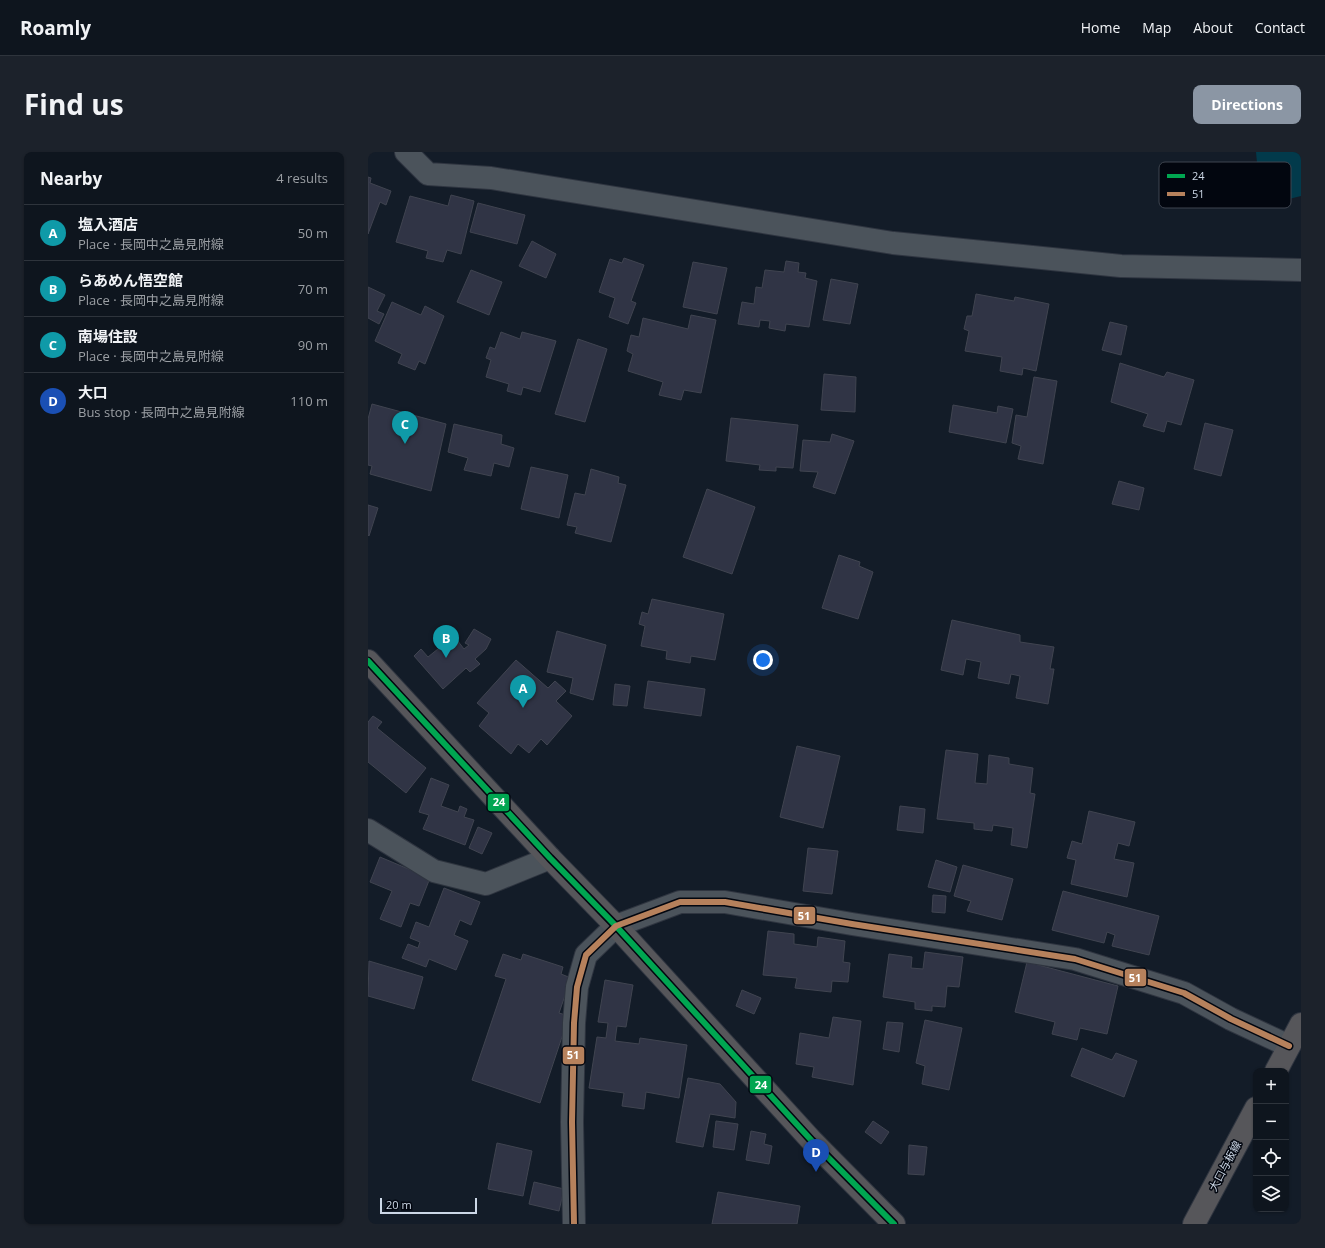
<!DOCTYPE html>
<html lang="en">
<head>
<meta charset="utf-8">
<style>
	:root { --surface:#0e151e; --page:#1c222b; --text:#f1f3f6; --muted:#9b9fa4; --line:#2e343c; --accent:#8b96a4 }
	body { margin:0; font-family:"Open Sans","Noto Sans JP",sans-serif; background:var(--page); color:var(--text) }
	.controls { position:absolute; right:12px; bottom:12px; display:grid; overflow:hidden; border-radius:8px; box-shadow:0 1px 3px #0004 }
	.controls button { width:36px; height:36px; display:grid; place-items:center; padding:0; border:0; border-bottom:1px solid var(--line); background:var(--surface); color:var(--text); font:20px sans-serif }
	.scale { position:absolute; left:12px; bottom:10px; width:97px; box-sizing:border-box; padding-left:4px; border:2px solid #ccd7e6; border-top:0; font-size:11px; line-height:14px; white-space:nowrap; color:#ccd7e6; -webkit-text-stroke:3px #02060f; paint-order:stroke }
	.you { position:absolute; left:395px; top:508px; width:14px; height:14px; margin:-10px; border:3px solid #fff; border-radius:50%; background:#1a73e8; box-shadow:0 0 0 6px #1a73e833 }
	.badge { display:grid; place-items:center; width:26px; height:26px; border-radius:50%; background:var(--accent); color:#fff; font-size:13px; font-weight:700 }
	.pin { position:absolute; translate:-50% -33px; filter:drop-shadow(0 1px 2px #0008) }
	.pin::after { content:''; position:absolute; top:21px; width:14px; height:12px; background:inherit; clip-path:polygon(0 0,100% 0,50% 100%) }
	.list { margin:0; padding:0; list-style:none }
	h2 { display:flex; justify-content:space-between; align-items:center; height:52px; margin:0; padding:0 16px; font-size:17px }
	h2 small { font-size:13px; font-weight:400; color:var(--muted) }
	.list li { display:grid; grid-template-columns:26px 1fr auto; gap:12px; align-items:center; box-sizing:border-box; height:56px; padding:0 16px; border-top:1px solid var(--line) }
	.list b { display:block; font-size:15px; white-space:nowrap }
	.list p { margin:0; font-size:13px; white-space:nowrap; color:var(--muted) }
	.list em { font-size:13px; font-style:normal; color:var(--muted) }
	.icon { flex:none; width:22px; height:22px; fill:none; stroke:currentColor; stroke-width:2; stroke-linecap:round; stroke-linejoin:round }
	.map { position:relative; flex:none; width:933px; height:1072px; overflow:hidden; border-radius:8px }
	header { display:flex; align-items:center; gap:24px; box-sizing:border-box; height:56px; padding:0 20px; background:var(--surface); border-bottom:1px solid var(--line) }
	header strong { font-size:19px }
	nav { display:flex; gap:22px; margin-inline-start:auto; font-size:14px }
	.intro { display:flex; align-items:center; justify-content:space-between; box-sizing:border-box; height:96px; padding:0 24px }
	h1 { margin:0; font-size:28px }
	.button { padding:10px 18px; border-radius:8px; background:var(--accent); color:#fff; font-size:14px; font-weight:700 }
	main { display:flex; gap:24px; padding:0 24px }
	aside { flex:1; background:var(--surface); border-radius:8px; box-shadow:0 1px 3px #0004 }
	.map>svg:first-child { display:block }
	.water { fill:#023a4b }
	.building { fill:#303445; stroke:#404450 }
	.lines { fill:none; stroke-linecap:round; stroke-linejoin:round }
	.minor-casing { stroke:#2f3540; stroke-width:24 }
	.major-casing { stroke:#2f3540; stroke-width:24 }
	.minor { stroke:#4b535b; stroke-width:22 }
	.major { stroke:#56565a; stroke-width:22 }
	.bus-1-casing { stroke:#02060f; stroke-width:9 }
	.bus-2-casing { stroke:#02060f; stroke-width:9 }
	.bus-1 { stroke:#00a651; stroke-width:6 }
	.bus-2 { stroke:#b6815c; stroke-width:6 }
	.labels { text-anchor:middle; stroke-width:3; stroke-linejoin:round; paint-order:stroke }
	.street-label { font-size:11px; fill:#ccd7e6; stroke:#02060f }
	.key { fill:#02060f; stroke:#3f4550; stroke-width:1 }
	.key-label { font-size:11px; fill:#ccd7e6 }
	.line-badge { stroke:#02060f; stroke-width:1.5 }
	.badge-label { font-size:11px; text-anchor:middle; font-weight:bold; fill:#fff }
</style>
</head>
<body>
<header>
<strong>Roamly</strong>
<nav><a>Home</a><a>Map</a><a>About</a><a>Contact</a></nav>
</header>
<div class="intro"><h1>Find us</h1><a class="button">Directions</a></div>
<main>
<aside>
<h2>Nearby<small>4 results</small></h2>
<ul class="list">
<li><span class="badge" style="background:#0f9aa8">A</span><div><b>塩入酒店</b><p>Place · 長岡中之島見附線</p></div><em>50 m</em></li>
<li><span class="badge" style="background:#0f9aa8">B</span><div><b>らあめん悟空館</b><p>Place · 長岡中之島見附線</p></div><em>70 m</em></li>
<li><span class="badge" style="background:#0f9aa8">C</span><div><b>南場住設</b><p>Place · 長岡中之島見附線</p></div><em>90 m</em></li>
<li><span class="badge" style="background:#1a4fb4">D</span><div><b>大口</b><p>Bus stop · 長岡中之島見附線</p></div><em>110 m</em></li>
</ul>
</aside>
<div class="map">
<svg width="933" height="1072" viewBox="0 0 933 1072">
	<rect width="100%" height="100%" fill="#131c28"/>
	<path class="water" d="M888 0H933V44L893 54Z"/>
	<path class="building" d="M0 25 3 26 2 31 23 39 18 53 12 50 0 82Z
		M83 43 106 49 93 102 79 98 75 110 58 106 60 99 28 90 42 44 80 54Z
		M110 51 157 63 149 92 102 80Z
		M164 89 188 102 178 126 151 114Z
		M256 106 276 113 263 149 268 151 260 172 241 165 247 146 231 140 242 107 254 111Z
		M418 109 431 111 430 120 438 121 437 126 449 129 441 175 418 172 417 179 401 176 402 169 392 168 391 175 370 172 374 150 386 152 388 135 394 136 397 118 416 120Z
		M325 110 359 116 349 162 315 155Z
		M103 118 134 130 121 163 89 150Z
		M463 127 490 132 482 172 455 168Z
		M0 135 17 143 9 159 16 162 11 172 0 166Z
		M608 142 646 149 647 145 681 152 668 219 655 216 654 223 632 219 634 205 597 199 601 179 596 177 599 164H604Z
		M24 150 53 163 57 154 76 164 57 212 51 209 47 218 30 211 34 202 7 189Z
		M323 163 348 168 333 241 316 238 313 248 291 243 295 230 260 219 265 202 259 199 263 183 271 185 275 166 320 177Z
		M742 170 759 174 753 203 734 198Z
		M133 180 152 187 154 180 188 189 172 240 155 235 153 243 139 239 141 232 118 225 123 208 118 206 122 195 127 197Z
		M210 187 239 197 217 270 187 262Z
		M752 211 796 225 799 220 826 228 813 273 799 269 796 280 775 274 780 262 743 250Z
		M456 222 488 225 487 260 453 258Z
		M666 225 689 229 675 312 650 307 653 294 644 291 648 263 659 265Z
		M4 252 78 272 63 339 2 322 4 314 0 313V267Z
		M585 253 629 261 630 254 645 257 638 291 581 280Z
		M363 266 430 273 425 316 408 315V319L391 318 392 313 358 309Z
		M837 271 865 278 853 324 826 317Z
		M86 272 134 283 133 292 146 296 141 315 126 311 123 324 96 318 100 306 80 300Z
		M464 282 486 289 467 342 445 335 450 320 432 319 435 288 462 290Z
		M163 315 200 323 191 366 153 357Z
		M223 317 251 325 250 331 258 333 243 390 207 381 209 375 199 373 207 341 217 343Z
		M751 329 776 336 771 358 744 352Z
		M339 337 387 355 364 422 315 405Z
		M0 353 10 356 1 384 0 383Z
		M471 403 492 410 491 414 505 420 490 467 454 456Z
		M284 447 356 462 347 508 323 504 322 511 298 507 299 499 273 494 277 474 271 472 274 460 280 462Z
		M584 468 652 483V490L686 495 682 517H686L680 552 648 546 652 524 643 522 641 532 610 526 613 510 598 507 595 523 573 518Z
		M106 477 123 487 118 497 107 507 112 512 102 520 98 516 75 537 46 504 53 497 60 505 86 484 96 497 101 493 97 491Z
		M189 479 238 493 225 548 202 541 205 526 179 520Z
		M148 508 180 536 187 529 198 539 188 549 204 564 179 593 173 587 161 601 150 592 143 602 111 574 121 561 109 551Z
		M280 529 337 537 333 564 276 556Z
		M247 532 262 534 259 554 245 553Z
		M5 564 14 570 9 576 58 616 38 641 0 610V570Z
		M429 594 472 604 455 676 412 665Z
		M578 598 610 602 607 631 619 632 621 603 641 606V612L665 616 662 641 667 642 659 696 643 693 645 676 625 673 624 679 606 677V671L569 667Z
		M63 626 81 633 73 654 90 660 92 654 99 657 96 665 106 668 97 693 55 677 61 663 51 660Z
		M532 654 557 657 555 681 529 678Z
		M721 659 767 670 761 694 750 691 746 707 766 711 759 745 703 732 708 708 699 706 704 689 714 692Z
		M110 675 124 681 114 702 101 696Z
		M440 696 470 699 464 742 435 739Z
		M12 705 62 726 51 754 42 751 33 775 12 767 24 739 2 730Z
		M568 708 589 715 582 740 560 735Z
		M595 713 645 727 634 768 599 759 603 749 586 744Z
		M76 736 112 750 103 773 92 768 86 783 100 789 88 818 61 807 58 815 34 806 40 792 50 796 52 790 42 786 48 770 61 775Z
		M695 739 791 764 781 803 744 794 747 783 739 780 736 791 684 778Z
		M565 743 578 744 577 761 564 760Z
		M400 779 426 782V792L449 795 450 785 477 789 475 810 482 811 480 830 464 829 463 840 427 836 429 826 395 823Z
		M557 800 595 805 591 835 579 834 577 855 564 854V859L547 857V850L515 845 521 802 544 805 543 816 555 817Z
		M135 802 153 808 155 802 195 815 193 822 203 826 191 861 201 864 172 951 104 928 138 827 127 824Z
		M1 809 55 825 46 857 0 844Z
		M659 810 750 834 739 882 712 876 709 888 684 882 687 870 647 860Z
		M237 828 265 833 258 875 249 874 247 889 271 892 272 886 319 893 311 946 278 940 276 957 254 954 256 941 221 936 229 885 238 886 240 871 230 870Z
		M374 838 393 846 386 862 368 854Z
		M465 865 493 869 485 933 444 925 446 915 428 912 432 881 461 886Z
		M557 868 594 876 581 938 554 932 557 914 548 911Z
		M519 870 535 871 531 900 515 897Z
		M714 896 744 908 748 901 769 909 756 945 703 924Z
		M320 926 352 932 368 950 367 966 342 962 335 995 308 990Z
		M348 969 370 972 366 998 345 995Z
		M505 969 521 980 513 992 497 980Z
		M383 979 398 982 396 992 404 994 401 1012 378 1008Z
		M129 991 164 999 155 1044 120 1037Z
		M541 993 559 995 556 1023 540 1022Z
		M166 1030 196 1037 191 1059 161 1052Z
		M350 1040 432 1054 429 1072H344Z"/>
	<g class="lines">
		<defs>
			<path id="minor" d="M38 0 60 22 123 26 525 91 753 114 933 118
				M0 678 66 719 118 732 182 706
				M206 1072 204 970 206 871 209 835 218 803 248 774 312 750H357L484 772 707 807 816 841 863 867 921 894"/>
			<path id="major" d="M0 509 182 706 248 774 444 989 526 1072
				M908 919 933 872
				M826 1072 888 956"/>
		</defs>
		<use href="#minor" class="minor-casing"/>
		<use href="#major" class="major-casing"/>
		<use href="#minor" class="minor"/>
		<use href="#major" class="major"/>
		<defs>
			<path id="bus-1" d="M0 509 182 706 248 774 444 989 526 1072"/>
			<path id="bus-2" d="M206 1072 204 970 206 871 209 835 218 803 248 774 312 750H357L484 772 707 807 816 841 863 867 921 894"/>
		</defs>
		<use href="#bus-1" class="bus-1-casing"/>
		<use href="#bus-2" class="bus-2-casing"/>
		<use href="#bus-1" class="bus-1"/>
		<use href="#bus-2" class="bus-2"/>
	</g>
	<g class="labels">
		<g class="street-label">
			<text transform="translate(857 1014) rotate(-62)" y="4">大口与板線</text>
		</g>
	</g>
	<rect x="791" y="10" width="132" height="46" rx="6" class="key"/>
	<rect x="799" y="22" width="18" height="4" fill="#00a651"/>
	<rect x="799" y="40" width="18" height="4" fill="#b6815c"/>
	<g class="key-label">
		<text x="824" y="28">24</text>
		<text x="824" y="46">51</text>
	</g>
	<g class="line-badge">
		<rect x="119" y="641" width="23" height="19" rx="4" fill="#00a651"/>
		<rect x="425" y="754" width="23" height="19" rx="4" fill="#b6815c"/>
		<rect x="756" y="816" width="23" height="19" rx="4" fill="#b6815c"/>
		<rect x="194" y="894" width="23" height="19" rx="4" fill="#b6815c"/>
		<rect x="381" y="923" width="23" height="19" rx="4" fill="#00a651"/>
	</g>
	<g class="badge-label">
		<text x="131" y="654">24</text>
		<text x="436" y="768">51</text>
		<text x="767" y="830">51</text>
		<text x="205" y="907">51</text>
		<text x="393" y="937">24</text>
	</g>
</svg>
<div class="controls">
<button>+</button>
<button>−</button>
<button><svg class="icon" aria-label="locate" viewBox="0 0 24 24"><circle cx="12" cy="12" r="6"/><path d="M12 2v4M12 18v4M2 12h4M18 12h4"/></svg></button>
<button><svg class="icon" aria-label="layers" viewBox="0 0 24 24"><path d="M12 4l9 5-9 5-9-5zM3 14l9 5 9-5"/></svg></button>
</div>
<div class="scale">20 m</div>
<div class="you"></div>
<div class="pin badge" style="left:155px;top:556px;background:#0f9aa8">A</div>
<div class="pin badge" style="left:78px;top:506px;background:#0f9aa8">B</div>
<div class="pin badge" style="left:37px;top:292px;background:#0f9aa8">C</div>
<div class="pin badge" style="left:448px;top:1020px;background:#1a4fb4">D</div>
</div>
</main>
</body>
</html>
